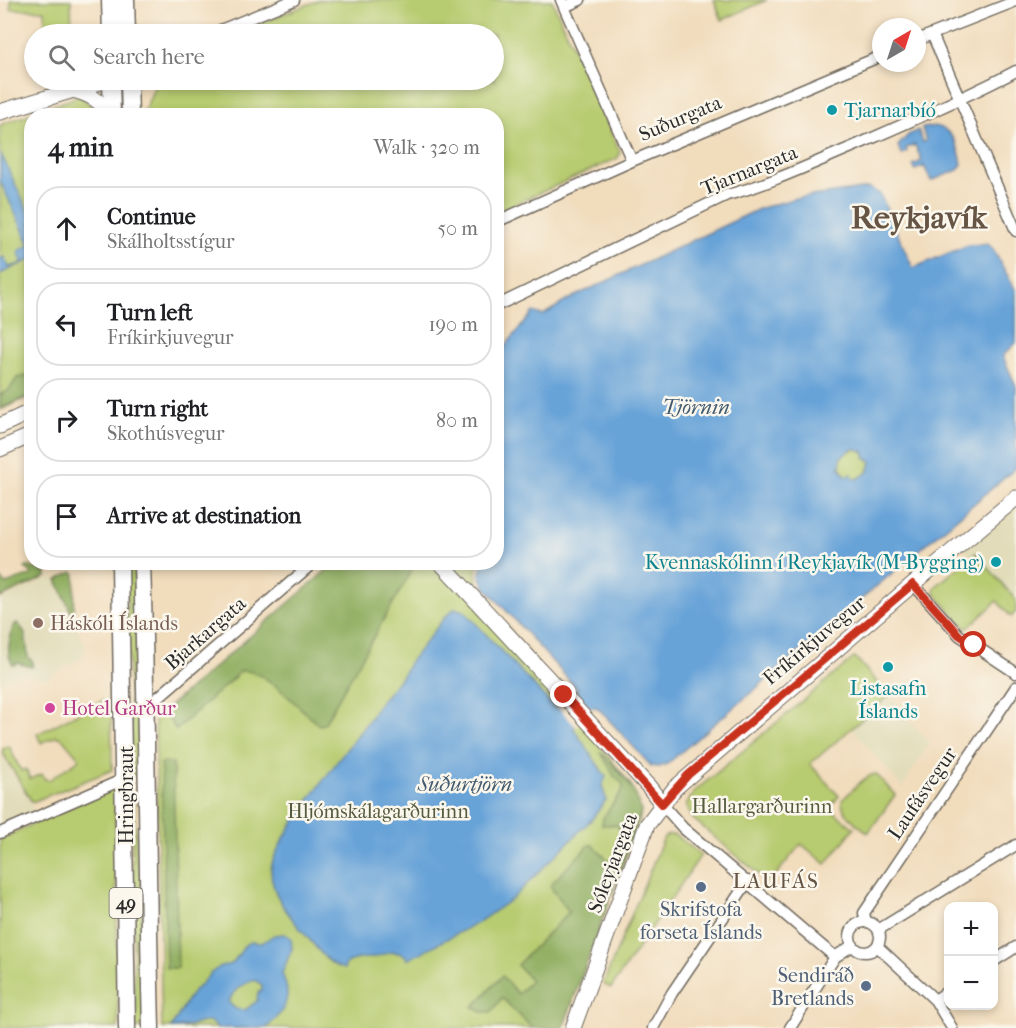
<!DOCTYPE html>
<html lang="en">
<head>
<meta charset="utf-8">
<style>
	:root { --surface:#fff; --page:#f2f2f2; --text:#202124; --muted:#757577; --line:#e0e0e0 }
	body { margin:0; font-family:"IM FELL French Canon",serif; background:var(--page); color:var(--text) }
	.controls { position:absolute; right:18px; bottom:18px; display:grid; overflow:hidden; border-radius:12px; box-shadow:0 3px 9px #0003 }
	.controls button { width:54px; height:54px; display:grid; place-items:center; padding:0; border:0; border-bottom:2px solid var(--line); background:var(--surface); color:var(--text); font:30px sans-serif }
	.compass { position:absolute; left:872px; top:18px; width:54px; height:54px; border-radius:50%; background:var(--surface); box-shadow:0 3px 9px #0003; rotate:39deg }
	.stop { position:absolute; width:18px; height:18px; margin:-14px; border:4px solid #c8321e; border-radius:50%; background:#fff }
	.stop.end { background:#c8321e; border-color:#fff; box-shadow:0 2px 6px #0008 }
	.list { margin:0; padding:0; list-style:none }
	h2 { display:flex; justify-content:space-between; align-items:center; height:78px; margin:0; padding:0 24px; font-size:26px }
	h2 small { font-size:20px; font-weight:400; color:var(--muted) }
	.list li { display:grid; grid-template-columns:39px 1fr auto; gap:18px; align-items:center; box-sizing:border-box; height:84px; margin:0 12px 12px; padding:0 12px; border:2px solid var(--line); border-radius:24px }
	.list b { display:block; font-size:22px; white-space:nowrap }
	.list p { margin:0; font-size:20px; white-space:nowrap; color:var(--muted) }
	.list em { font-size:20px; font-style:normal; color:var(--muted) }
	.icon { flex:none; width:33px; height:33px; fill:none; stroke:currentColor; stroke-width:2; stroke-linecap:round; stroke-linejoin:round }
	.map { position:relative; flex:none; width:1016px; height:1028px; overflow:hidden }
	.search { position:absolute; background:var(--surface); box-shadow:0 3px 9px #0003; left:24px; top:24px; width:480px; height:66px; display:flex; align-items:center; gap:15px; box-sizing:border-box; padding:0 21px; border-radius:33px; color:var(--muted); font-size:22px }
	.panel { position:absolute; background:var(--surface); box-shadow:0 3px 9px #0003; left:24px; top:108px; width:480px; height:462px; border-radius:24px }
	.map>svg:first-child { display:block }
	.built { fill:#e2dcba }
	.green { fill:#b7cb6f; stroke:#717b4d; stroke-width:1.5 }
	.forest { fill:#91af62; stroke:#5e6d46; stroke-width:1.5 }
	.water { fill:#68a3d8; stroke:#4a6782; stroke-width:1.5; fill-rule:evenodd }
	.pier { fill:#f1dcbc }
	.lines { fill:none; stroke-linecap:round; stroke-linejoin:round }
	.street-casing { stroke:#70695e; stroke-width:13 }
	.secondary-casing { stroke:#70695e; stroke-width:17 }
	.primary-casing { stroke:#70695e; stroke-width:19 }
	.street { stroke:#fff; stroke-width:10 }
	.secondary { stroke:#fff; stroke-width:15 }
	.primary { stroke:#fff; stroke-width:16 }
	.route { stroke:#c8321e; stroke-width:8 }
	.culture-dot { fill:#0f9aa8; stroke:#fbf7ec; stroke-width:2 }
	.education-dot { fill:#8d6e63; stroke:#fbf7ec; stroke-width:2 }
	.hotel-dot { fill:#d1479c; stroke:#fbf7ec; stroke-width:2 }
	.service-dot { fill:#5c6f8a; stroke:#fbf7ec; stroke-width:2 }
	.labels { text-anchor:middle; stroke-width:5; stroke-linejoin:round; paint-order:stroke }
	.shield { fill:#fbf7ec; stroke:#696865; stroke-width:1.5 }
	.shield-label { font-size:18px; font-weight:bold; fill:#2b2b2b }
	.culture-label { font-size:20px; fill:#0d838f; stroke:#fbf7ec; text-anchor:start }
	.street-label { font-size:20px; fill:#2b2b2b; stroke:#fbf7ec }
	.education-label { font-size:20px; fill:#785e54; stroke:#fbf7ec; text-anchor:start }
	.hotel-label { font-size:20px; fill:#b23c85; stroke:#fbf7ec; text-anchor:start }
	.park-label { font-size:20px; fill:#555b3f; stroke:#fbf7ec }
	.service-label { font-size:20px; fill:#4e5e75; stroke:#fbf7ec }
	.water-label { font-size:21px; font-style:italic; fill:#435b70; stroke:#fbf7ec }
	.neighbourhood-label { font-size:21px; letter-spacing:1.5px; fill:#654; stroke:#fbf7ec }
	.town-label { font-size:32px; font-weight:bold; fill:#654; stroke:#fbf7ec }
</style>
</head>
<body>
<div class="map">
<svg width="1016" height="1028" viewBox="0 0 1016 1028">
	<rect width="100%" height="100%" fill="#fbf7ec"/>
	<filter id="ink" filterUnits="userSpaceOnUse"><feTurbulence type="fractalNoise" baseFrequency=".0167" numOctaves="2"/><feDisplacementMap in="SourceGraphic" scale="12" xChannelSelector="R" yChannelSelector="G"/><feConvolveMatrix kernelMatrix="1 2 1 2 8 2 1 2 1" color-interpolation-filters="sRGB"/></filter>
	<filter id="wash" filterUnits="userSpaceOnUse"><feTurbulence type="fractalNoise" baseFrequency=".008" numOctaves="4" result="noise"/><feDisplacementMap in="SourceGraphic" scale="24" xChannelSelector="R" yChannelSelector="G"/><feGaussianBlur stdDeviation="1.35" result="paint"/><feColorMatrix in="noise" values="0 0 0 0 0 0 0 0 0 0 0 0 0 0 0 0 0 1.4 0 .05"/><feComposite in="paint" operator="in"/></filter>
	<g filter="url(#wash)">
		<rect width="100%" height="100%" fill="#f1dcbc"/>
		<path class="built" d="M1016 502V609L963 546Z
			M53 576 86 647 83 657 46 679 19 674 0 683V600Z
			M889 696 930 743 902 787 851 728Z
			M0 753 30 801 36 817 0 832Z"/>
		<path class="green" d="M11 0H71L72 34H45V10L11 9Z
			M319 0H552L620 152 618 158 497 212 496 116 143 115 157 80H494V34H233Z
			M714 0H767L722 20Z
			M79 96 90 104 99 115 32 116 31 396 0 410V125Z
			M857 449 865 452 867 459 871 461C871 470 864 478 854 479L850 475 846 476C835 464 840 450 857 449Z
			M976 553 1016 600V612L1011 617 997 601 967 629 934 593 935 587Z
			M126 563H134L140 780 132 774Z
			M336 563H478L476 571 477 587 631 785 641 810 640 818 563 1028H162L155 718Z
			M855 657 889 696 810 764 839 796 829 808 854 828 826 864 801 844 769 883 692 818 686 805 695 791Z
			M102 701 111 702 112 770 32 802 2 752 3 749 9 746 21 771 26 769 30 779 42 774 45 779 49 780 77 761 79 758 63 739 57 736 41 743 37 734Z
			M876 774 895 795 868 833C858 824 841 815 842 800 851 792 863 776 876 774Z
			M115 787 118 1028H0V839Z
			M131 791 134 797 137 859 141 878 144 1028H135Z
			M668 835H675L701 855 611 988 603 984 664 837Z"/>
		<path class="forest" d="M31 375V395L0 409V395L9 390 17 378Z
			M336 562 416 563 324 724 319 725C299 709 266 668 241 671L176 730 164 711Z
			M28 566 47 574 46 577 0 598V578L6 584 31 575 32 573 25 568Z
			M72 572 75 574 74 614H72L57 580Z
			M17 623C28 632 26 644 28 657L33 662 32 667 18 663 13 665C5 653 10 639 13 626Z
			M600 751C618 771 635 784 641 811L563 1028H532L502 998 491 1012H482L473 1007 502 976 518 994 531 980 517 965 569 912 550 886 553 882 589 845H593L610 862C623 853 626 838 617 825H602L603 818 623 789 622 783 614 776Z
			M161 763H173L178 968H166Z"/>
		<path class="water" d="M935 126C953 129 959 147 962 164L958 170 931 181 924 166 915 170 913 165 922 161 915 145 906 148 907 152 902 155 898 146 908 135 918 130 923 142 926 141 922 128Z
			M0 154H1L31 217 32 259 0 274V259L4 257 9 267 20 264 22 261 18 251 30 245 0 181Z
			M869 188 880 194 913 268 968 245 988 244 993 249 1016 291V343L1003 356 1016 386V468L667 764 659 767 651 766 598 708 592 707 576 723 574 729 606 777 602 785 606 800 592 819 512 899 477 923 407 960 406 956C392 947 381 957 369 958 360 958 353 959 346 964L344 969C326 965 314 943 301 930 287 913 271 893 271 870 272 841 351 745 371 717 379 697 401 684 409 663L445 617 455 608 464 611 555 708H560L577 689 485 587 480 575 482 563 496 562 497 356 533 312 543 315 571 298 761 208 796 198ZM852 449H857L865 452V457L871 461 869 471 858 479 853 478 852 474 846 476 840 468 841 457Z
			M285 934 291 938 292 949 282 973C283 976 284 979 285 982 292 1002 280 1016 266 1028H218L209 1021C196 1023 184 1028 171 1028L189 997 211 973 221 966 232 964 246 944 251 942 262 943 274 935ZM252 980 256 981 262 985V990L258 993 257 1001 245 1010 236 1009 229 1003C232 990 241 986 252 980Z"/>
		<path class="pier" d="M573 690 593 711 578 724 577 728 556 705Z"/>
	</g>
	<g filter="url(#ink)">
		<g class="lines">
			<defs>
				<path id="street" d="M561 0 632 161
					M564 7 580 0
					M211 34 294 0
					M932 34 1016 231
					M917 40 1016 1
					M496 222 632 161 881 56
					M496 306 727 195C770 184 811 164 852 147 907 123 963 99 1016 71
					M913 584 959 635 1016 673
					M147 707 314 562
					M662 804 683 828 835 957
					M0 833 124 779
					M866 922 864 913 1016 687
					M850 937a15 15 0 1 1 30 0a15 15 0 1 1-30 0Z
					M878 930 1016 845
					M877 946 935 1000 952 1028
					M994 961 1016 947
					M935 1000 948 991
					M653 1028 672 993 748 881
					M790 1028 835 957 853 945"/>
				<path id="secondary" d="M72 90C90 94 100 100 111 116
					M0 112 107 80
					M0 426 32 411
					M0 449 32 435
					M440 562 649 787 662 804
					M573 1028 647 825 675 788 913 584 1016 498"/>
				<path id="primary" d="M110 0 111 34
					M126 0 127 34
					M111 80 112 116
					M129 80 130 116
					M120 562 127 1028
					M142 562C147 718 147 873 151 1028"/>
			</defs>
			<use href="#street" class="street-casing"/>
			<use href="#secondary" class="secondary-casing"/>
			<use href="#primary" class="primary-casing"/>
			<use href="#street" class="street"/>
			<use href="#secondary" class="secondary"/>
			<use href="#primary" class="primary"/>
		</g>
	</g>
	<g class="lines" filter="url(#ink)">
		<path class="route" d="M564 695 662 804 688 775 913 584 959 635 974 645"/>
	</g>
	<g class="culture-dot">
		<circle cx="832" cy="110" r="6"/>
		<circle cx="996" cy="562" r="6"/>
		<circle cx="888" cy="667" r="6"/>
	</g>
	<circle class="education-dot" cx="38" cy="623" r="6"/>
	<circle class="hotel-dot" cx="50" cy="708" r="6"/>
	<g class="service-dot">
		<circle cx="701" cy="887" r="6"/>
		<circle cx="866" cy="986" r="6"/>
	</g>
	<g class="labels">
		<rect class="shield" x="109.5" y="888" width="33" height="30" rx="4.5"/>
		<g class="shield-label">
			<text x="126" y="909">49</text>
		</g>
		<g class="culture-label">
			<text x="844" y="117">Tjarnarbíó</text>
			<text x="984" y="569" text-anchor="end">Kvennaskólinn í Reykjavík (M-Bygging)</text>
			<text x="888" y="695" text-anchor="middle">Listasafn<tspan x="888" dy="23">Íslands</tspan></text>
		</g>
		<g class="street-label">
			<text transform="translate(680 118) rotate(-23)" y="7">Suðurgata</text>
			<text transform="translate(749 170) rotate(-22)" y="7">Tjarnargata</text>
			<text transform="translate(205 633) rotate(-41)" y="7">Bjarkargata</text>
			<text transform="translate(814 640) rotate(-40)" y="7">Fríkirkjuvegur</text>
			<text transform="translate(922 793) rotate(-56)" y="7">Laufásvegur</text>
			<text transform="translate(126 795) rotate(-90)" y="7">Hringbraut</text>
			<text transform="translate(612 863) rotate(-69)" y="7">Sóleyjargata</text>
		</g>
		<g class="education-label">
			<text x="50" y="630">Háskóli Íslands</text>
		</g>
		<g class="hotel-label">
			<text x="62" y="715">Hotel Garður</text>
		</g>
		<g class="park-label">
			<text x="762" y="813">Hallargarðurinn</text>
			<text x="378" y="818">Hljómskálagarðurinn</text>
		</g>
		<g class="service-label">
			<text x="701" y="916">Skrifstofa<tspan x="701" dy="23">forseta Íslands</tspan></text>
			<text x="854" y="982" text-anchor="end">Sendiráð<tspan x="854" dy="23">Bretlands</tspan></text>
		</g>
		<g class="water-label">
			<text x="696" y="414">Tjörnin</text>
			<text x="465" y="791">Suðurtjörn</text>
		</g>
		<g class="neighbourhood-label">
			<text x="776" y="888">LAUFÁS</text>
		</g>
		<g class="town-label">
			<text x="919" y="228">Reykjavík</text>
		</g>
	</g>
</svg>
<div class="controls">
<button>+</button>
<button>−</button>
</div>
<svg class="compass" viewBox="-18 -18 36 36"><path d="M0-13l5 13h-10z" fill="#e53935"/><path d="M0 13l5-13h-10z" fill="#757577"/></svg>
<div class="stop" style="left:974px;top:645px"></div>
<div class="stop end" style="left:564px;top:695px"></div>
<div class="search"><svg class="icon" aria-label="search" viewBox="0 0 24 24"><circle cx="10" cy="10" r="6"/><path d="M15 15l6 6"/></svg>Search here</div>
<section class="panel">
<h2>4 min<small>Walk · 320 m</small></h2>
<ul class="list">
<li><svg class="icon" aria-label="ahead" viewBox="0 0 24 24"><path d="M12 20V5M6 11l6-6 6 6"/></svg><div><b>Continue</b><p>Skálholtsstígur</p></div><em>50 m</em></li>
<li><svg class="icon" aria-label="left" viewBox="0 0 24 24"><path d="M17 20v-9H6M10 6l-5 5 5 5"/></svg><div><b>Turn left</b><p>Fríkirkjuvegur</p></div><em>190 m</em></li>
<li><svg class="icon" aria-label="right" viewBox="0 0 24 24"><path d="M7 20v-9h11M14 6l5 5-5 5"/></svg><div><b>Turn right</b><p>Skothúsvegur</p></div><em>80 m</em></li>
<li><svg class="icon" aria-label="arrive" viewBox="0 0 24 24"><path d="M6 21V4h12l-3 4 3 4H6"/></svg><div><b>Arrive at destination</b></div></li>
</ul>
</section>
</div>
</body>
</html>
